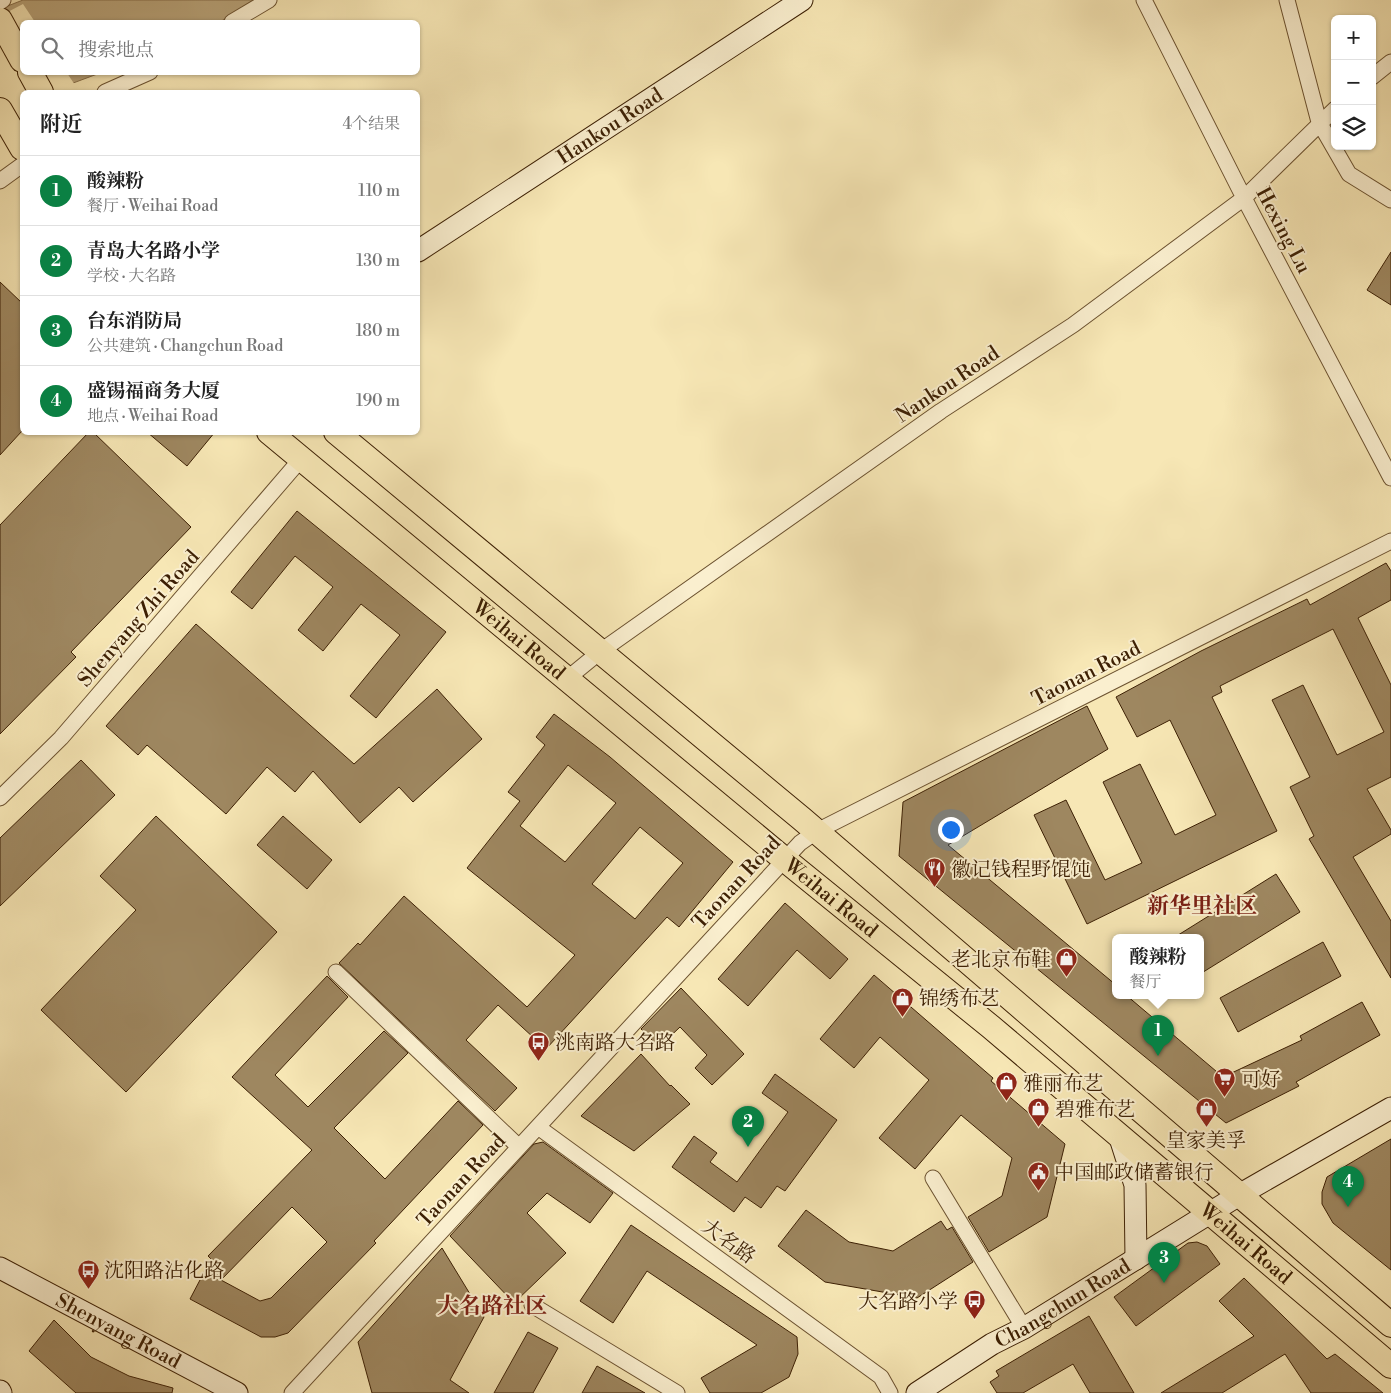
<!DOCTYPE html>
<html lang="zh">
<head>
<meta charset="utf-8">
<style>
	:root { --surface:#fff; --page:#f6f6f6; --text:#222; --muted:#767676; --line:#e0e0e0; --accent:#0b8043 }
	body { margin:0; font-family:"Libre Bodoni","Noto Serif SC",serif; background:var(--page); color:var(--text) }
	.controls { position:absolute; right:15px; top:15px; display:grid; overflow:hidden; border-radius:8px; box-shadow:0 1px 4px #0004 }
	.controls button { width:45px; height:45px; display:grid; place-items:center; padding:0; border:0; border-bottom:1px solid var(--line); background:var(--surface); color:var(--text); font:25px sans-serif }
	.you { position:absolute; left:950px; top:829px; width:18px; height:18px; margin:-12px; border:4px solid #fff; border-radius:50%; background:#1a73e8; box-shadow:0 0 0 8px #1a73e833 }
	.badge { display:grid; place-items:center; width:32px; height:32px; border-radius:50%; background:var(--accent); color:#fff; font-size:16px; font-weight:700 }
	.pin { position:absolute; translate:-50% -41px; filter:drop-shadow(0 1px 2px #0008) }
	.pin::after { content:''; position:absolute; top:26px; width:18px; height:15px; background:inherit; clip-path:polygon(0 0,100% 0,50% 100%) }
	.popup { position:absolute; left:1112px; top:934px; width:92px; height:65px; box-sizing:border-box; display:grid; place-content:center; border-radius:8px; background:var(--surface); filter:drop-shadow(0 1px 4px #0005); font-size:16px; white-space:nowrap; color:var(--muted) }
	.popup b { font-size:19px; color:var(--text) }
	.popup::after { content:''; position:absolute; left:50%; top:100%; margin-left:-10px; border:10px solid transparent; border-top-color:var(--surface) }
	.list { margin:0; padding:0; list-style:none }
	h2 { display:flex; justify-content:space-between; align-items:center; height:65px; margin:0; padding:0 20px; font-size:21px }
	h2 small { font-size:16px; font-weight:400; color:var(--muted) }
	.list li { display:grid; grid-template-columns:32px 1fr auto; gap:15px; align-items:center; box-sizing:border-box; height:70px; padding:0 20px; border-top:1px solid var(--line) }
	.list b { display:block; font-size:19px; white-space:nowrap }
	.list p { margin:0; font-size:16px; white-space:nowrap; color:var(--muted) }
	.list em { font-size:16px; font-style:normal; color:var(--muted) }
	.icon { flex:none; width:28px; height:28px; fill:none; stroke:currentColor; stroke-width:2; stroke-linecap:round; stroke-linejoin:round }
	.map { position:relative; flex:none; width:1391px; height:1393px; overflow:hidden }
	.search { position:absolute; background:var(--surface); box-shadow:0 1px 4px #0004; left:20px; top:20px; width:400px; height:55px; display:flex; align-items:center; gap:12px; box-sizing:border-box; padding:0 18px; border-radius:8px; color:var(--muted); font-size:19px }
	.panel { position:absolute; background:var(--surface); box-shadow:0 1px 4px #0004; left:20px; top:90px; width:400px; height:345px; border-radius:8px }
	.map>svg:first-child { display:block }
	.water { fill:#b8a379; stroke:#876f4a }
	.pier { fill:#f7e7b5 }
	.building { fill:#9e8760; stroke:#3d2004; fill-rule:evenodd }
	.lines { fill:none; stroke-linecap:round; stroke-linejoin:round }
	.street-casing { stroke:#6c5230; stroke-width:17 }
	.secondary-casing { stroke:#3d2004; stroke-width:23 }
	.primary-casing { stroke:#3d2004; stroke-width:26 }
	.street { stroke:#faefcf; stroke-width:15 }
	.secondary { stroke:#faefcf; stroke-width:21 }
	.primary { stroke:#f7e7b5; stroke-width:24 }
	.labels { text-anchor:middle; stroke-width:4; stroke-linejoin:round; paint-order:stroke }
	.street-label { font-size:20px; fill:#3d2004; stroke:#faefcf }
	.poi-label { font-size:20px; fill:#3d2004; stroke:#faefcf; text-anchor:start }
	.quarter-label { font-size:22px; font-weight:bold; fill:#7a1f14; stroke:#faefcf }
</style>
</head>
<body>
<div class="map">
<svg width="1391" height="1393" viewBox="0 0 1391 1393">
	<rect width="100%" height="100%" fill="#f7e7b5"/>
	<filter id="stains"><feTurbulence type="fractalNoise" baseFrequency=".004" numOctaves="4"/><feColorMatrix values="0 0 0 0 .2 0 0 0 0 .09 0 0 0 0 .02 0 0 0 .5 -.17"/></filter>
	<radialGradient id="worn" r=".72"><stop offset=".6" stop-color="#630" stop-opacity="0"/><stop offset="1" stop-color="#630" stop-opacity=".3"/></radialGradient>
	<path class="water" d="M23 0H253L220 22H22V72L100 73 49 92H22L0 9Z"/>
	<path class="pier" d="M23 4 35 22H22V72L67 73 75 85 56 92H22V105L0 114V16Z"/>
	<path class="building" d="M1391 252V305L1367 290Z
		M0 282 22 303V431L0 455Z
		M89 432H93L191 527 71 652 76 657 0 734V525Z
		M147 432H215L187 466Z
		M297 511 446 632 376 718 350 696 400 635 361 604 323 651 298 630 333 587 295 556 252 609 231 592Z
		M1386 563 1391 571V600L1358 618 1391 685V777L1367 789 1391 830V834L1353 857 1391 921V978L1309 839 1314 836 1290 787 1310 777 1272 700 1303 685 1337 755 1384 732 1333 629 1220 686 1222 692 1212 697 1277 831 1087 924 1034 815 1066 800 1105 880 1142 863 1103 782 1140 764 1175 835 1216 815 1170 720 1137 737 1116 697 1201 651 1307 599 1310 605Z
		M196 624 354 764 437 689 482 739 413 802 399 787 360 823 313 771 295 792 267 767 226 814 147 745 138 755 106 726Z
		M1087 706 1108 749 948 845 1116 985V995H1126L1223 1077 1302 1040 1300 1036 1362 1002 1380 1035 1296 1082 1299 1086 1226 1123 899 856 903 802Z
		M554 714 610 757 733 862 679 927 667 917 546 1049 498 1005 466 1040 517 1088 495 1111 339 963 358 943 360 945 404 896 527 1007 575 955 467 868 520 801 508 792 545 745 536 737ZM568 765 616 803 565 862 520 826ZM640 827 683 863 635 919 592 884Z
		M81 760 115 795 0 906V838Z
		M156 816 277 932 126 1092 41 1010 136 910 100 876Z
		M283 816 332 860 307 889 257 845Z
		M1276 874 1300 912 1200 974V937H1175Z
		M785 903 848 959 830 979 797 950 748 1006 718 979Z
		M1323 942 1341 976 1238 1032 1220 998Z
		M874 975 993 1078 991 1081 1065 1144 1047 1217 989 1252 968 1217 1002 1196 1012 1158 961 1115 915 1169 879 1138 929 1080 880 1037 854 1068 820 1039Z
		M327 976 348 997 275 1075 308 1107 384 1031 408 1053 334 1128 385 1179 458 1101 483 1125 374 1241 376 1243 288 1333 275 1337H261L190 1299 211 1259 208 1256 312 1150 232 1077ZM292 1207 327 1242 271 1298 260 1301 221 1280Z
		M681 988 744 1054 712 1085 695 1068 707 1055 680 1027 659 1047 641 1029Z
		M641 1054 670 1086 671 1085 690 1104 634 1151 581 1116Z
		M775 1074 837 1120 785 1191 777 1186 761 1208 745 1197 734 1212 672 1167 694 1136 717 1153 710 1162 737 1182 788 1112 762 1093Z
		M1391 1139V1270L1333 1223 1322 1204V1192L1327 1177Z
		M543 1142 613 1193 590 1223 547 1193 527 1213 566 1253 514 1303 450 1236 534 1144Z
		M806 1210 849 1242 893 1251 941 1221 947 1230 952 1227 973 1262 917 1298 825 1282 778 1246Z
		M631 1225 797 1337 798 1354 789 1377 761 1393H710L701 1378 757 1345 647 1271 613 1323 580 1301Z
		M1197 1242 1207 1246 1220 1264 1136 1326 1114 1297 1188 1243Z
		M442 1248 484 1317 450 1380 469 1393H372L358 1342Z
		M1244 1278 1327 1359 1335 1354 1383 1393H1311L1285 1354 1222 1393H1161L1254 1336 1219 1301Z
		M1089 1316 1134 1393H1090L1073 1364 1023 1393H997L990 1382 999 1376 996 1371Z
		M54 1320 91 1357 129 1376 173 1388 172 1393H76L29 1351Z
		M528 1332 558 1348 533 1393H494Z
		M597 1366 645 1393H582Z"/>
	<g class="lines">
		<defs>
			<path id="street" d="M1144 0 1244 198 1391 478
				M1287 0 1319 122 1349 174 1391 200
				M0 2 3 0
				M232 22 269 0
				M1372 77 1391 62
				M105 92 150 72
				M0 181 22 165
				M568 678 601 651 941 411 1073 325 1244 198 1335 109
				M0 798 61 738 301 459
				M336 972 519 1147
				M538 1127 881 1377 890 1393
				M933 1178 1024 1328
				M532 1305 677 1393
				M292 1393 800 843 817 831 1391 541"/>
			<g id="secondary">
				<path id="s1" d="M418 251 802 0"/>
				<path d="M1120 1138 1135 1185 1136 1259"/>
				<path id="s2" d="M0 1268 237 1393"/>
				<path d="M0 1391 1 1393"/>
				<path id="s3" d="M917 1393 992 1344 1024 1328 1239 1195 1391 1108"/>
			</g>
			<g id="primary">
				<path d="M0 20 22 60"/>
				<path d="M30 72 41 92"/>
				<path d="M0 110 22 148"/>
				<path id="s4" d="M269 432 784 859 991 1027 1391 1366"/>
				<path d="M336 432 802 819 1391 1325"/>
			</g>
		</defs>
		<use href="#street" class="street-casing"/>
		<use href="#secondary" class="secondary-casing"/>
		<use href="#primary" class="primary-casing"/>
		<use href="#street" class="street"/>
		<use href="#secondary" class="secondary"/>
		<use href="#primary" class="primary"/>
	</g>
	<defs>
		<symbol id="restaurant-pin" viewBox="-11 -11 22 30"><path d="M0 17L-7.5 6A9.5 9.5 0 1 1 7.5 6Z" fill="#8f2418" stroke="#faefcf"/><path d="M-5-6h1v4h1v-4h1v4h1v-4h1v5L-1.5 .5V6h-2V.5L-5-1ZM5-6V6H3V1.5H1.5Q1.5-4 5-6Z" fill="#fff"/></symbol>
		<symbol id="shop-pin" viewBox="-11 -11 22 30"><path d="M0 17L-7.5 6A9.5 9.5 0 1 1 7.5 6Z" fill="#8f2418" stroke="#faefcf"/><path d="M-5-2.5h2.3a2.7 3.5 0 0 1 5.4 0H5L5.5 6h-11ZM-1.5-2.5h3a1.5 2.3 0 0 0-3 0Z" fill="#fff"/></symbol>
		<symbol id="bus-pin" viewBox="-11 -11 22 30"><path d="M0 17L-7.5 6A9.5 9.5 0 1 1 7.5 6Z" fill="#8f2418" stroke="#faefcf"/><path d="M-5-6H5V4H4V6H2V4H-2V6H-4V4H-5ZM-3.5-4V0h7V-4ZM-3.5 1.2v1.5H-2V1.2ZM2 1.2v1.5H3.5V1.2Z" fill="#fff"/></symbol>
		<symbol id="supermarket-pin" viewBox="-11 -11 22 30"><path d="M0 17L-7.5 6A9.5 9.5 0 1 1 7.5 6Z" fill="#8f2418" stroke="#faefcf"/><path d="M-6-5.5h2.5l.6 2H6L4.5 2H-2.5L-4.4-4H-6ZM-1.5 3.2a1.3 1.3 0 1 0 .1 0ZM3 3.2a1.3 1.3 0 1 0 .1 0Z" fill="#fff"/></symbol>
		<symbol id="civic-pin" viewBox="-11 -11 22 30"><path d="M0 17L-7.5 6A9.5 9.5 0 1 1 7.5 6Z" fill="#8f2418" stroke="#faefcf"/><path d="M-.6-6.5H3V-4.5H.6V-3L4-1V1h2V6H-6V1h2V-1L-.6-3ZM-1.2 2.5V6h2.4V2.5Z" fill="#fff"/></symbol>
	</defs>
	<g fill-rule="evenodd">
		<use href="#restaurant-pin" x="922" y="856" width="25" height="34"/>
		<use href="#shop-pin" x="1054" y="946" width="25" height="34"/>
		<use href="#shop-pin" x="890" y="986" width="25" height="34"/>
		<use href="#bus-pin" x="526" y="1030" width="25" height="34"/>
		<use href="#supermarket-pin" x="1212" y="1066" width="25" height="34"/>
		<use href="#shop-pin" x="994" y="1070" width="25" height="34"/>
		<use href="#shop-pin" x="1194" y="1096" width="25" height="34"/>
		<use href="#shop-pin" x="1026" y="1096" width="25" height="34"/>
		<use href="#civic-pin" x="1026" y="1160" width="25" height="34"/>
		<use href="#bus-pin" x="76" y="1258" width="25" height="34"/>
		<use href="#bus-pin" x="962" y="1288" width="25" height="34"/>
	</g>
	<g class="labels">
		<g class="street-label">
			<text dy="7" stroke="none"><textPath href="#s1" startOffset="229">Hankou Road</textPath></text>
			<text transform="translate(1284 230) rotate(62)" y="7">Hexing Lu</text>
			<text transform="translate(947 384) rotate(-34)" y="7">Nankou Road</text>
			<text transform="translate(138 618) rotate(-49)" y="7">Shenyang Zhi Road</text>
			<text dy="7" stroke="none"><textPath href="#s4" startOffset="325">Weihai Road</textPath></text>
			<text transform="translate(1086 673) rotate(-27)" y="7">Taonan Road</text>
			<text transform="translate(736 882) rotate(-47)" y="7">Taonan Road</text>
			<text dy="7" stroke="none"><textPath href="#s4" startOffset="730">Weihai Road</textPath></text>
			<text transform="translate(461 1180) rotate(-47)" y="7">Taonan Road</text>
			<text transform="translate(729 1241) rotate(36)" y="7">大名路</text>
			<text dy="7" stroke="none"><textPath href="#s4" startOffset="1270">Weihai Road</textPath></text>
			<text dy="7" stroke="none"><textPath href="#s3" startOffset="171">Changchun Road</textPath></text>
			<text dy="7" stroke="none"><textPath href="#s2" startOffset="134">Shenyang Road</textPath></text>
		</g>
		<g class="poi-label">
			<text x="951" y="876">徽记钱程野馄饨</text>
			<text x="1051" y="966" text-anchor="end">老北京布鞋</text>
			<text x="919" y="1005">锦绣布艺</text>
			<text x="555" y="1049">洮南路大名路</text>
			<text x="1241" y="1086">可好</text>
			<text x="1023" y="1090">雅丽布艺</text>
			<text x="1055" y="1116">碧雅布艺</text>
			<text x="1206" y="1147" text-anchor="middle">皇家美孚</text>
			<text x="1054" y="1179">中国邮政储蓄银行</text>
			<text x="104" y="1277">沈阳路沾化路</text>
			<text x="958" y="1308" text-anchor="end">大名路小学</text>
		</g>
		<g class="quarter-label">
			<text x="1202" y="913">新华里社区</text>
			<text x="492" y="1313">大名路社区</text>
		</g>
	</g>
	<rect width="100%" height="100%" filter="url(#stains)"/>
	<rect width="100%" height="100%" fill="url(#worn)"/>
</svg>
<div class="controls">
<button>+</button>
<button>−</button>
<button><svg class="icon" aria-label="layers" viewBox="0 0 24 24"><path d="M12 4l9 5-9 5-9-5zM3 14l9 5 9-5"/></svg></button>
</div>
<div class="you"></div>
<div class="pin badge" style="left:1158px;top:1056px">1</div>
<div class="popup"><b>酸辣粉</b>餐厅</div>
<div class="pin badge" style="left:748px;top:1147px">2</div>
<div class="pin badge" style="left:1164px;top:1283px">3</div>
<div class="pin badge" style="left:1348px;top:1207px">4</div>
<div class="search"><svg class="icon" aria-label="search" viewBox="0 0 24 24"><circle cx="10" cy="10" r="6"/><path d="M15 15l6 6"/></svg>搜索地点</div>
<section class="panel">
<h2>附近<small>4个结果</small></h2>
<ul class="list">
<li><span class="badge">1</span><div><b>酸辣粉</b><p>餐厅 · Weihai Road</p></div><em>110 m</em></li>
<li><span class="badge">2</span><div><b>青岛大名路小学</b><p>学校 · 大名路</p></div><em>130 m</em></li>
<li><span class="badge">3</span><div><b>台东消防局</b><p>公共建筑 · Changchun Road</p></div><em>180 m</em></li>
<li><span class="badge">4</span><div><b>盛锡福商务大厦</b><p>地点 · Weihai Road</p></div><em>190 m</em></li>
</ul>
</section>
</div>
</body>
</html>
